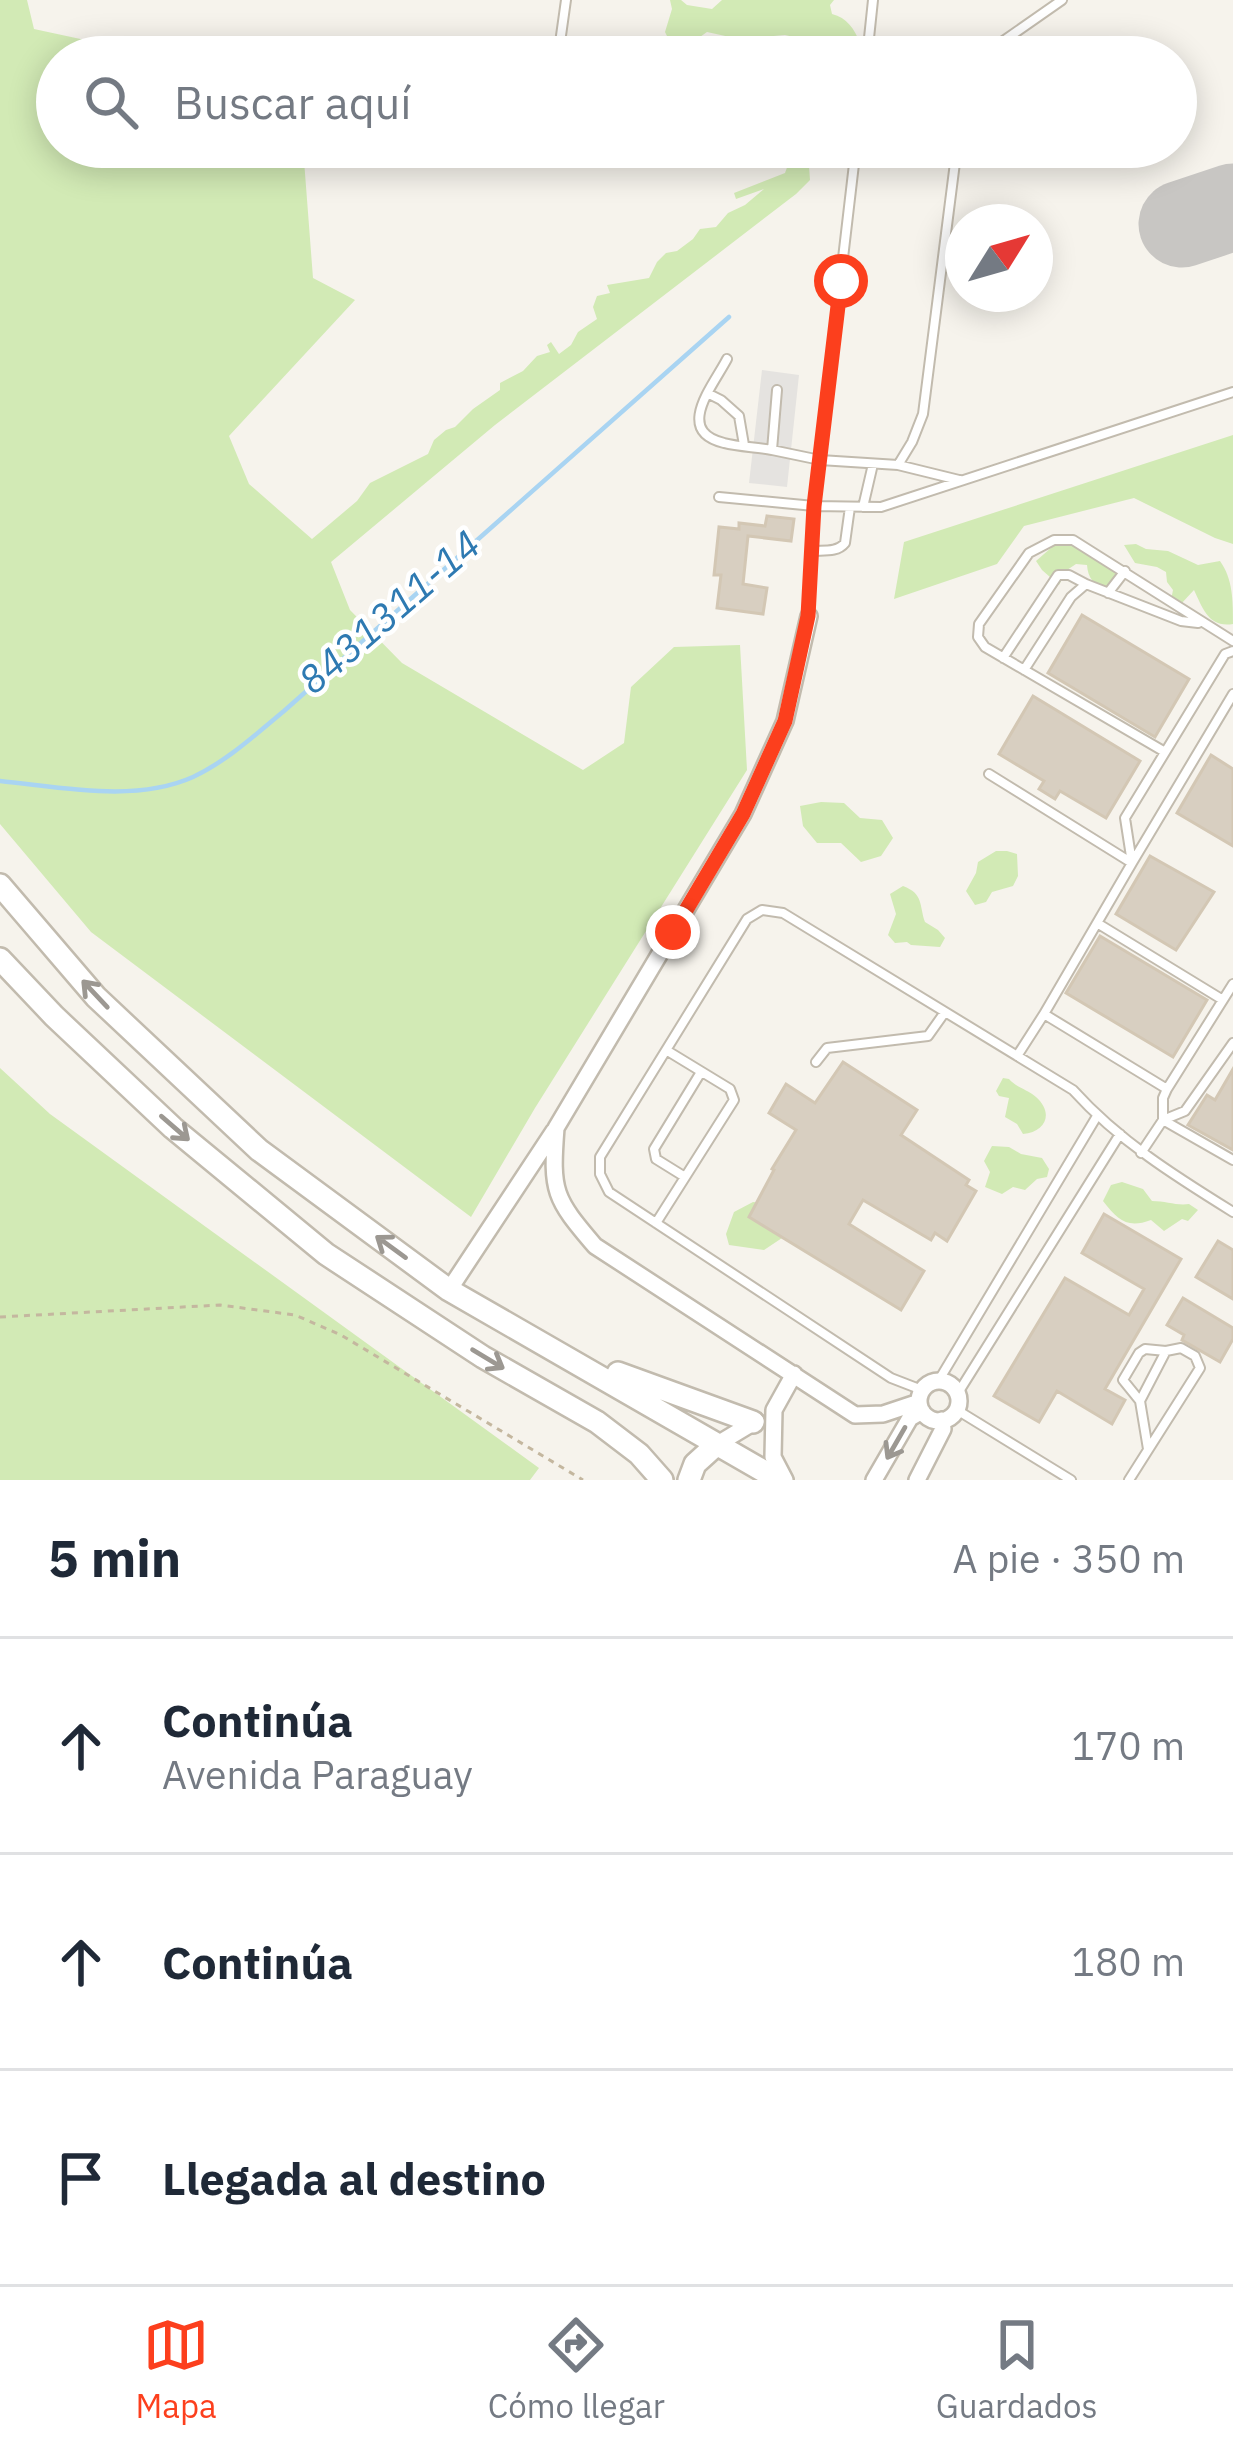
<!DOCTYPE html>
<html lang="es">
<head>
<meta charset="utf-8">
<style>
	:root { --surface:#fff; --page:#f6f6f7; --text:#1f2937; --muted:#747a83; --line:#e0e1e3; --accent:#fc3f1d }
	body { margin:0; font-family:"IBM Plex Sans",sans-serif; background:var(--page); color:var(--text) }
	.compass { position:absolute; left:945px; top:204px; width:108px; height:108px; border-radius:50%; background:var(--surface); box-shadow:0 6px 30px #0003; rotate:53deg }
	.stop { position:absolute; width:36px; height:36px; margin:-27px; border:9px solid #fc3f1d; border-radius:50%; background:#fff }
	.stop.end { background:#fc3f1d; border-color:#fff; box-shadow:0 3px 12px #0008 }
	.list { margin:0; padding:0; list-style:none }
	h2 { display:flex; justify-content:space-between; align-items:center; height:156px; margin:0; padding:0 48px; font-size:51px }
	h2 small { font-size:39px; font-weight:400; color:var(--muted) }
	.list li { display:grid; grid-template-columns:78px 1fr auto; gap:36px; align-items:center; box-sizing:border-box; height:216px; padding:0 48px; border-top:3px solid var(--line) }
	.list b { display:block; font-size:45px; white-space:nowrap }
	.list p { margin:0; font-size:39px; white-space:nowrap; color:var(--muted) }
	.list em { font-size:39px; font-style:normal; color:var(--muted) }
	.icon { flex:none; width:66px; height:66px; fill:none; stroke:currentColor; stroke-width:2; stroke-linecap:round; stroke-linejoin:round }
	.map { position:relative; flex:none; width:1233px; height:1480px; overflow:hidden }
	.search { position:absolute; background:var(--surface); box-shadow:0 6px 30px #0003; left:36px; right:36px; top:36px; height:132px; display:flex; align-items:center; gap:30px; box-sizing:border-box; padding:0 42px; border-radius:66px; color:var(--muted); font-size:45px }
	.sheet { height:804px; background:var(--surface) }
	nav { display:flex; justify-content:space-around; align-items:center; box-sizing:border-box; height:168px; border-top:3px solid var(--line); background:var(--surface); font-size:33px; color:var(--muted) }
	nav a { display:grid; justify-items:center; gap:6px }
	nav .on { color:var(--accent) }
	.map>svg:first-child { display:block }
	.green { fill:#d2eab5 }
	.parking { fill:#e5e3e0 }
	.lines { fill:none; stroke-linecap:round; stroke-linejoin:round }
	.stream { stroke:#a9d4f2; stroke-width:4.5 }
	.runway { stroke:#c8c6c3; stroke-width:87 }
	.building { fill:#d8cfc1; stroke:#d3c7b4; stroke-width:3 }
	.service-casing { stroke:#c2bbae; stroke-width:12 }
	.minor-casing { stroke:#c2bbae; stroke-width:20 }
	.tertiary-casing { stroke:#c2bbae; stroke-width:26 }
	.path { stroke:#c4b79f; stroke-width:3; stroke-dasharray:6 6; stroke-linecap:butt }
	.service { stroke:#fff; stroke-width:8 }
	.minor { stroke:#fff; stroke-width:15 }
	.tertiary { stroke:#fff; stroke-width:21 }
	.oneway { stroke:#9c9892 }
	.route { stroke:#fc3f1d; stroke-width:15 }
	.labels { text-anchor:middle; stroke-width:9; stroke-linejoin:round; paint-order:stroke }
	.water-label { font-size:39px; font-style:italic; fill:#2e7ab2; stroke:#fff }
</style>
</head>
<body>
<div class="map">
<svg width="1233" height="1480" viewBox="0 0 1233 1480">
	<rect width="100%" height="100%" fill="#f6f3ec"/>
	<path class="green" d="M0 0H27L34 29 164 57H57V147H303L313 278 355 300 229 436 249 484 312 539 357 501 370 483 428 454 434 440 446 430 455 427 473 409 500 390V383L523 371 537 356 550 352 547 345 551 342 559 354 571 345 578 332 597 319 593 307 597 296 610 293 607 285 649 278 657 262 666 253 677 251 693 239 700 229 716 227 728 213 745 205 764 189 736 199 734 193 785 173 793 151 808 152 810 180 796 194 495 425 331 562 350 610 402 663 583 770 624 743 631 687 674 647 740 645 747 770 535 1108 471 1217 91 932 0 824Z
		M670 0H681L687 5 712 9 722 0H834L830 5 832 14C847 18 854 28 860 43L852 40 841 54H821L806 47 798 38 785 35 739 39 707 32 690 44 684 57H661L671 44 665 32 672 9Z
		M381 147H496C507 151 516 146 527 149L532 157 519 168 482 159 459 163 453 156 436 155 421 150 412 160Z
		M1233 435V544L1215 538 1134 498 1024 526 997 564 894 599 904 542Z
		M1062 542C1072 544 1111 564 1117 571L1114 582 1106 589C1093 584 1088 578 1087 565L1076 564 1067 570 1059 585 1042 570 1036 561 1052 547Z
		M1136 544 1146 549 1168 551 1198 565 1220 561C1233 579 1233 601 1233 624 1209 628 1203 609 1194 590L1180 605 1171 600 1173 590 1167 582 1166 572 1157 567 1135 563 1124 545Z
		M821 802 844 803 860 818 882 820 893 838 881 856 861 862 841 843H817L803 826 800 806Z
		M996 851H1007L1017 854 1018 876 1013 886 992 892 986 902 975 905 966 891 976 873 978 862Z
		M903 886C924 894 919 905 925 922L938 930 945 938 940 947 911 945 907 942 895 943 888 935 896 914 890 894Z
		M0 1068 50 1114 539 1468 530 1480H0Z
		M1003 1078 1009 1079C1017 1088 1027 1089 1036 1097 1054 1113 1046 1132 1023 1134L1017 1124 1005 1117 1009 1098 999 1096 996 1091Z
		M992 1146 1009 1147 1021 1154 1042 1158 1049 1169 1047 1177 1037 1179 1025 1190 1013 1187 1002 1194 985 1187 990 1172 984 1161Z
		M1122 1182 1143 1189 1152 1201C1166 1201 1177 1206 1189 1204L1198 1210 1188 1221 1182 1219 1164 1231 1151 1220C1127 1229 1118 1220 1103 1201L1111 1185Z
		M753 1202 765 1203 785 1227 782 1238 764 1250 729 1245 726 1234 734 1212Z"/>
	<path class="parking" d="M762 370 799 375 787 487 749 483Z"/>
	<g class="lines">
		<path class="stream" d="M0 781C61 787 135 803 193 777 227 761 255 735 284 711L729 317"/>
		<path class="runway" d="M1182 224 1233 207"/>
	</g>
	<path class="building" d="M767 516 794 519 791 541 748 536 743 584 767 588 763 614 717 608 721 575H714L719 527 739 529V523L765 526Z
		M1082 615 1189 679 1155 737 1048 673Z
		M1033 696 1140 761 1106 818 1060 791 1055 799 1039 789 1044 781 999 754Z
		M1211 755 1233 769V846L1177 813Z
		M1150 856 1214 892 1176 950 1116 914Z
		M1100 936 1207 1000 1173 1057 1066 993Z
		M843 1062 917 1110 901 1135 969 1180 966 1185 976 1191 947 1241 935 1233 931 1240 863 1200 849 1224 924 1271 901 1310 749 1217 774 1170 772 1169 796 1130 769 1113 786 1084 815 1103Z
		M1233 1069V1150L1188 1125 1207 1095 1215 1100Z
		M1104 1214 1181 1259 1105 1389 1125 1400 1112 1424 1057 1391 1039 1422 994 1396 1065 1278 1129 1315 1144 1289 1082 1253Z
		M1218 1241 1233 1250V1299L1196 1277Z
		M1183 1298 1233 1328V1339L1220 1362 1182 1340 1184 1335 1167 1325Z"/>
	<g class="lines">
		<defs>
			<path id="service" d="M558 57 566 0
				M867 57 873 0
				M989 57 999 44 1062 0
				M727 359C713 386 674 431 724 443 739 447 756 447 772 450
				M777 390 772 450 820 460 898 465 959 480
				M709 394 721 400 739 416 744 445
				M898 465 912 442 923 414 957 147
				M719 497 814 506 881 507 1233 392
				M863 507 873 464
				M812 551C823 550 837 553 845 543L850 507
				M1108 593 1125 571
				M809 614 814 506 856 147
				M1233 651 1225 654 1125 818 1132 863 1233 694
				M1003 658 1058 575H1069L1086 584
				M1024 670 1071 597 1086 584 1181 621 1198 623
				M1165 752 985 647 978 637 979 624 1029 553 1054 540H1073L1233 641
				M989 774 1132 863 1044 1014 1167 1089
				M1097 923 1223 1000
				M1233 984 1167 1089 1163 1098V1120L1185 1111 1233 1043
				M1017 1056 1044 1014
				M816 1062 827 1048 928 1036 945 1012
				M1141 1153 1163 1120 1233 1160
				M685 1177 656 1159 654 1149 701 1072
				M656 1223 734 1100 730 1089 666 1050
				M939 1380 1097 1116
				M922 1390 891 1378 609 1192 600 1174V1157L747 919 762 910 783 913 1073 1090C1119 1141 1175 1176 1233 1212
				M958 1393 1120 1134
				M1140 1401 1123 1380 1139 1353 1145 1349 1166 1351
				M957 1410 1071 1480
				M1129 1480 1200 1368 1195 1356 1181 1348 1166 1351 1140 1401 1148 1449"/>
			<path id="minor" d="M809 616 785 721 743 814 556 1128C551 1192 554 1198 595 1246L855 1415 883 1414 919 1402
				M449 1290 554 1131
				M919 1401a20 20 0 1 1 40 0a20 20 0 1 1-40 0Z
				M716 1445 756 1421
				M785 1480 773 1457 774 1410 794 1374
				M874 1480 910 1418 922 1411
				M917 1480 943 1429 942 1420"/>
			<path id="tertiary" d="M0 885 96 997 259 1150 449 1290 779 1480
				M0 959 54 1016 173 1128 326 1254 483 1357 597 1422 639 1454 662 1480
				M618 1373 753 1422
				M689 1480 695 1464 716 1445"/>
		</defs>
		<use href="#service" class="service-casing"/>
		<use href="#minor" class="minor-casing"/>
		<use href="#tertiary" class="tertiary-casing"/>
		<path class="path" d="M0 1317 220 1305 295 1315 341 1335 583 1480"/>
		<use href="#service" class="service"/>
		<use href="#minor" class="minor"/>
		<use href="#tertiary" class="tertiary"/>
	</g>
	<defs><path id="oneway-shaft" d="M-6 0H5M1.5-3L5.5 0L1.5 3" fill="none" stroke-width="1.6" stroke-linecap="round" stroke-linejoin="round" transform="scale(3)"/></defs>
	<g class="oneway">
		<use href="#oneway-shaft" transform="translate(95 994) rotate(-133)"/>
		<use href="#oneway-shaft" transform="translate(175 1128) rotate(41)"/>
		<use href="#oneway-shaft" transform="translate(391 1247) rotate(-144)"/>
		<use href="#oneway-shaft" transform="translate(488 1359) rotate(31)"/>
		<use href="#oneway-shaft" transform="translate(896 1443) rotate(120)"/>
	</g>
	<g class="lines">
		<path class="route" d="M673 932 743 814 785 721 808 616 814 506 841 281"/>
	</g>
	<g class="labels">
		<g class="water-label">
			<text transform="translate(389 612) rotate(-41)" y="14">8431311-14</text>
		</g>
	</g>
</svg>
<svg class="compass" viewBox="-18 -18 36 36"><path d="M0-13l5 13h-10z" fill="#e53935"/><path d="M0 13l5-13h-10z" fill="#747a83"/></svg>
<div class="stop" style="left:841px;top:281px"></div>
<div class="stop end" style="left:673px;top:932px"></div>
<div class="search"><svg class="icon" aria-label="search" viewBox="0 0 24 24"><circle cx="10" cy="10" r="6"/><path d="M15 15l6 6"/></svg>Buscar aquí</div>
</div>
<section class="sheet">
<h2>5 min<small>A pie · 350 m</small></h2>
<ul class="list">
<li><svg class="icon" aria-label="ahead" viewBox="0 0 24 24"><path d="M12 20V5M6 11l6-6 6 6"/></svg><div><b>Continúa</b><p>Avenida Paraguay</p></div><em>170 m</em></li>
<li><svg class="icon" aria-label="ahead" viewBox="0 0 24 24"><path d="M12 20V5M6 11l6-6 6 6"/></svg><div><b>Continúa</b></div><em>180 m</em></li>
<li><svg class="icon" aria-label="arrive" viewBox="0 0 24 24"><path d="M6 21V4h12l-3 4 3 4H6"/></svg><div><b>Llegada al destino</b></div></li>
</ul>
</section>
<nav>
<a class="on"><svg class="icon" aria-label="map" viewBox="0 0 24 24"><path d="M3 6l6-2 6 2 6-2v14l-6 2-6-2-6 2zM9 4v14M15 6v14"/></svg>Mapa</a>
<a><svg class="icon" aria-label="directions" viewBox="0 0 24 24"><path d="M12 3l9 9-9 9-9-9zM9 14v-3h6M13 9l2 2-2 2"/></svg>Cómo llegar</a>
<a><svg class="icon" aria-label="saved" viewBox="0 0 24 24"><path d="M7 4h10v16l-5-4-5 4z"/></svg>Guardados</a>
</nav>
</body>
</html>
